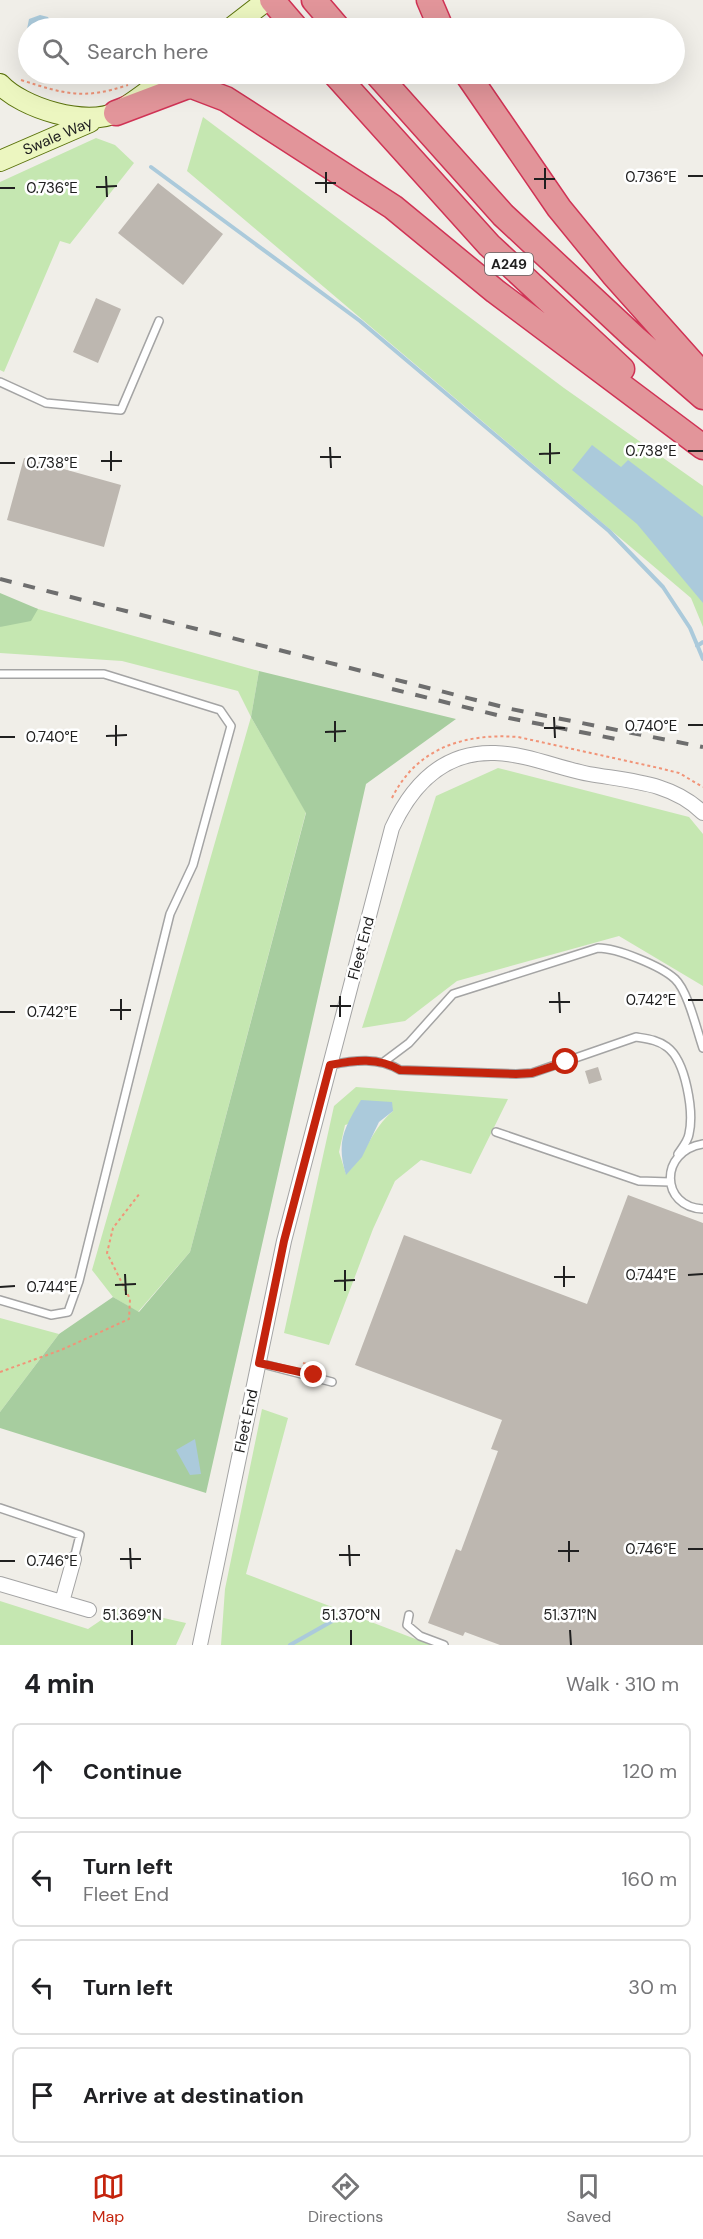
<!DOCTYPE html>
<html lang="en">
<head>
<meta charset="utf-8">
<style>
	:root { --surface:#fff; --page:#f2f2f2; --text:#202124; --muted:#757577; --line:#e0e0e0; --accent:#c4240d }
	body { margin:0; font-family:"DM Sans",sans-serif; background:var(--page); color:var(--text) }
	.stop { position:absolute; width:18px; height:18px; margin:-14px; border:4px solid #c4240d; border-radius:50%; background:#fff }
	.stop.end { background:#c4240d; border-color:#fff; box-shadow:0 2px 6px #0008 }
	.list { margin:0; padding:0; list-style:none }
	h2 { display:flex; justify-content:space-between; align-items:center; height:78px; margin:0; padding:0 24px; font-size:26px }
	h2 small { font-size:20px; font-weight:400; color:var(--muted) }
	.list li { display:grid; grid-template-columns:39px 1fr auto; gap:18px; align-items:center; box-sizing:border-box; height:96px; margin:0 12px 12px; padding:0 12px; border:2px solid var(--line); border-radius:9px }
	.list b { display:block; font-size:22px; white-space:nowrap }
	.list p { margin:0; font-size:20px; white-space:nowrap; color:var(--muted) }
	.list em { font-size:20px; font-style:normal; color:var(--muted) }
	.icon { flex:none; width:33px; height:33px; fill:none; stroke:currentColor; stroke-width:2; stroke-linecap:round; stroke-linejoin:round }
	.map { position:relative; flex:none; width:703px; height:1645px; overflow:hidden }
	.search { position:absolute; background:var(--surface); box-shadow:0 6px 24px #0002; left:18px; right:18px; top:18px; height:66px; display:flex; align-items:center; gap:15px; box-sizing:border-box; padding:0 21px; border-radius:33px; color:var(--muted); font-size:22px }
	.sheet { height:510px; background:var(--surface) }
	nav { display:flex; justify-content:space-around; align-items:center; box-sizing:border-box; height:84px; border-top:2px solid var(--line); background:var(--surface); font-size:16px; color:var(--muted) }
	nav a { display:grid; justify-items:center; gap:3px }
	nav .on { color:var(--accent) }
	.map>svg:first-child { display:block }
	.grass { fill:#c5e7b1; fill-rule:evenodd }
	.forest { fill:#a7cd9f }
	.water { fill:#abcadb }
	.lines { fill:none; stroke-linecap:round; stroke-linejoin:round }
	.stream { stroke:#abcadb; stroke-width:4 }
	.building { fill:#bdb7b0 }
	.lane-casing { stroke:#a4a4a4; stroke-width:10 }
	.street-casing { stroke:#a4a4a4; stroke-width:16 }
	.secondary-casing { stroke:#5b730c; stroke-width:22 }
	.highway-casing { stroke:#d03355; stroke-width:27 }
	.path { stroke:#f19478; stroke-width:2; stroke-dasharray:3 3; stroke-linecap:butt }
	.lane { stroke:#fff; stroke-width:7 }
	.street { stroke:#fff; stroke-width:14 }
	.secondary { stroke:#ecf6c0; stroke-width:20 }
	.highway { stroke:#e2959a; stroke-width:24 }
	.rail { stroke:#6e6e6e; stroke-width:4; stroke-dasharray:12 12; stroke-linecap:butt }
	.route { stroke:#c4240d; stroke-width:8 }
	.ticks { fill:none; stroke:#202020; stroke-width:2 }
	.labels { text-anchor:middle; stroke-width:5; stroke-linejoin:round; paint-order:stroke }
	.shield { fill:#fff; stroke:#636363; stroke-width:1.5 }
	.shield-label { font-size:14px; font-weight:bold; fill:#202020 }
	.street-label { font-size:15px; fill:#202020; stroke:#fff }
	.ticks-label { font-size:15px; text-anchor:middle; fill:#202020; stroke:#fff; stroke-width:5; stroke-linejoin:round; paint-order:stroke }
</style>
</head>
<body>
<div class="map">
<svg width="703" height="1645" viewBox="0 0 703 1645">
	<rect width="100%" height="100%" fill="#f0eee8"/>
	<path class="grass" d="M203 117 564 388 703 486V627L691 598 187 171Z
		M96 138 115 145 134 163 70 244 60 241 4 372 0 370V182Z
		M31 607 259 671 251 717 306 812 190 1252 138 1312 113 1297 92 1270 251 717 238 691 122 661 0 653V627Z
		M498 768 689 817 703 834V986L619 936 457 981 405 1021 362 1028 436 796Z
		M356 1087 508 1099 471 1174 421 1160 395 1181 373 1229 329 1345 284 1333 334 1106ZM393 1111C371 1129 366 1156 346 1174L339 1152 345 1125Z
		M0 1318 59 1334 0 1412Z
		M262 1409 288 1418 246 1574 431 1645H221L225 1589Z
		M0 1601 88 1629 119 1608 186 1623 176 1645H0Z"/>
	<path class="forest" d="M0 593 38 609 31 621 0 627Z
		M259 671 456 719 366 784 206 1493 0 1428V1412L59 1334 113 1297 139 1312 190 1252 306 813 251 717Z"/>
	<path class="water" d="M40 15 48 17 54 28 27 29 29 19Z
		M592 445 621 467 628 460 703 517V603L637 524 572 470Z
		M361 1100 392 1102 393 1111 379 1122 362 1157 346 1175C336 1142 344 1128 361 1100Z
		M195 1439 201 1474 190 1475 176 1450Z"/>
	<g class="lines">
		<path class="stream" d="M151 167 360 321 609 531 663 587 690 628 703 659
			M697 646 703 642
			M290 1645 343 1615"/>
	</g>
	<path class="building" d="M158 183 223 234 183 285 118 233Z
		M96 298 121 309 98 363 73 352Z
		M24 458 121 485 104 547 7 520Z
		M598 1067 602 1080 589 1084 585 1071Z
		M628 1195 703 1223V1645H500L465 1632 463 1636 428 1623 456 1549 461 1551 498 1451 491 1449 502 1420 355 1365 404 1235 587 1304Z"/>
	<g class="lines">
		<defs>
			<path id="lane" d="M0 382 46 403 121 410 159 321
				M0 674H104L220 710 231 726 193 865 170 914 79 1281 68 1312 51 1315 0 1300
				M385 1061 409 1043 453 994 598 948C617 948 661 966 675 979 688 991 697 1031 703 1048
				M330 1065C355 1060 378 1057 400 1070L516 1074 532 1073 636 1037C648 1039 658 1040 667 1047 686 1061 694 1112 689 1134 688 1141 682 1148 678 1154
				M496 1132 639 1181 670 1182
				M703 1144C659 1151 660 1207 703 1209
				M259 1363 332 1382
				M0 1508 80 1535 74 1559
				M409 1615 407 1625 420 1636 444 1645"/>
			<path id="street" d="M0 1584 89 1610
				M62 1602 74 1559
				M200 1645 284 1241 392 828C412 785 443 751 495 753 527 754 558 768 589 774 629 781 672 782 703 813"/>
			<g id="secondary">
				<path d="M231 28 267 0"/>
				<path d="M0 84C22 108 87 128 117 112 136 102 154 86 171 74"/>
				<path id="s1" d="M0 161 90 122"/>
			</g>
			<path id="highway" d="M272 0 296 28
				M314 0 338 28
				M429 0 441 28
				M335 74 489 245 622 369
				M377 74 503 215 635 338 703 397
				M467 74 559 208 613 274 703 375
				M116 113 185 87 192 86 226 99 393 207 495 291 703 447"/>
		</defs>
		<use href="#lane" class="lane-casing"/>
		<use href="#street" class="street-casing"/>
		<use href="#secondary" class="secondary-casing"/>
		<use href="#highway" class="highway-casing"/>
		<path class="path" d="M208 28 215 23
			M21 80C65 94 83 100 128 85
			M392 798C417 747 466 733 518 737L659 768 679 773 703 787
			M303 1363 326 1369
			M0 1372 61 1350 129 1319 130 1299 107 1253 113 1228 140 1193"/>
		<use href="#lane" class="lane"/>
		<use href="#street" class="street"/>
		<use href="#secondary" class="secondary"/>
		<use href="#highway" class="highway"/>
		<path class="rail" d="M0 579 511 709 703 747
			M392 689 509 718 621 740"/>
	</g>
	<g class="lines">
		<path class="route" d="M314 1375 259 1363 284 1241 330 1065C355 1060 378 1057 400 1070L516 1074 532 1073 566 1062"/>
	</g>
	<path class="ticks" d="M545 168V189M326 172V193M106 176 107 197M688 176H703M534 179H555M315 183H336M96 187 117 186M0 188H15M550 443V464M330 447 331 468M111 451V471M688 451H703M539 454 560 453M320 457H341M101 461H122M0 463H15M554 717 555 738M335 721V742M116 725V746M688 725H703M544 728H565M325 732 346 731M106 736 127 735M0 737H15M559 992 560 1013M340 996V1017M121 999V1020M688 1000H703M549 1002H570M330 1006H351M110 1010H131M0 1012H15M564 1266V1287M345 1270V1291M125 1274 126 1295M688 1275 703 1274M554 1277H575M334 1281 355 1280M115 1285 136 1284M0 1287 15 1286M569 1541V1562M349 1545 350 1566M130 1548 131 1569M688 1549H703M558 1551H579M339 1555H360M120 1559H141M0 1561H15M132 1630V1645M351 1630V1645M570 1630 571 1645"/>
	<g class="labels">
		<rect class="shield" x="485" y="253" width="48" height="22" rx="4.5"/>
		<g class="shield-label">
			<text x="509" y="269">A249</text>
		</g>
		<g class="street-label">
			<text dy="5" stroke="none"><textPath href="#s1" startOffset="63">Swale Way</textPath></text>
			<text transform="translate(361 948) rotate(-75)" y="5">Fleet End</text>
			<text transform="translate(246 1421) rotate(-78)" y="5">Fleet End</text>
		</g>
	</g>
	<g class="ticks-label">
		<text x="651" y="182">0.736°E</text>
		<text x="52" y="193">0.736°E</text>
		<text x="651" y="456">0.738°E</text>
		<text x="52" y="468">0.738°E</text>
		<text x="651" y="731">0.740°E</text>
		<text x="52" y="742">0.740°E</text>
		<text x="651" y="1005">0.742°E</text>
		<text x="52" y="1017">0.742°E</text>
		<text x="651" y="1280">0.744°E</text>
		<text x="52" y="1292">0.744°E</text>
		<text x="651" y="1554">0.746°E</text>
		<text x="52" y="1566">0.746°E</text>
		<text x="132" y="1620">51.369°N</text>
		<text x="351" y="1620">51.370°N</text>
		<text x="570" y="1620">51.371°N</text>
	</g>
</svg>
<div class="stop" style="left:566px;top:1062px"></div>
<div class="stop end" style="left:314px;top:1375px"></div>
<div class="search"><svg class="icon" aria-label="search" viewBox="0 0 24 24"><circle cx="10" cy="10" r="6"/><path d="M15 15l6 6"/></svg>Search here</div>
</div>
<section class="sheet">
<h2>4 min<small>Walk · 310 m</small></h2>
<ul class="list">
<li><svg class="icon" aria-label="ahead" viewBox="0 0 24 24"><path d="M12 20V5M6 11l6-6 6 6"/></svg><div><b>Continue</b></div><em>120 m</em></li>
<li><svg class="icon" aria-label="left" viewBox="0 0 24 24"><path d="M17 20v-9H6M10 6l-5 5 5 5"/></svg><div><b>Turn left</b><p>Fleet End</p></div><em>160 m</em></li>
<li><svg class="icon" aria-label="left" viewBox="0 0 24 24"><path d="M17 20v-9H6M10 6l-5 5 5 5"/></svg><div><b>Turn left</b></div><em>30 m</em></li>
<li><svg class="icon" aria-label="arrive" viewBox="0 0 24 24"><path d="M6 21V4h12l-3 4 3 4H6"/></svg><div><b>Arrive at destination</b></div></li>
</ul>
</section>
<nav>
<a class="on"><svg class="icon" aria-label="map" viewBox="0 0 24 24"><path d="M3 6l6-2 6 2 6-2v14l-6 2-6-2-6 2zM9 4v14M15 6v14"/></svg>Map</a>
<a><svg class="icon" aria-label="directions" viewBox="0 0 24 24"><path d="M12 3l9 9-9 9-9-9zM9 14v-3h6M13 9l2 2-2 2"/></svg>Directions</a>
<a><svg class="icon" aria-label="saved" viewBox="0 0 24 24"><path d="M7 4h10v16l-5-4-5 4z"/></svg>Saved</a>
</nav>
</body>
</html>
